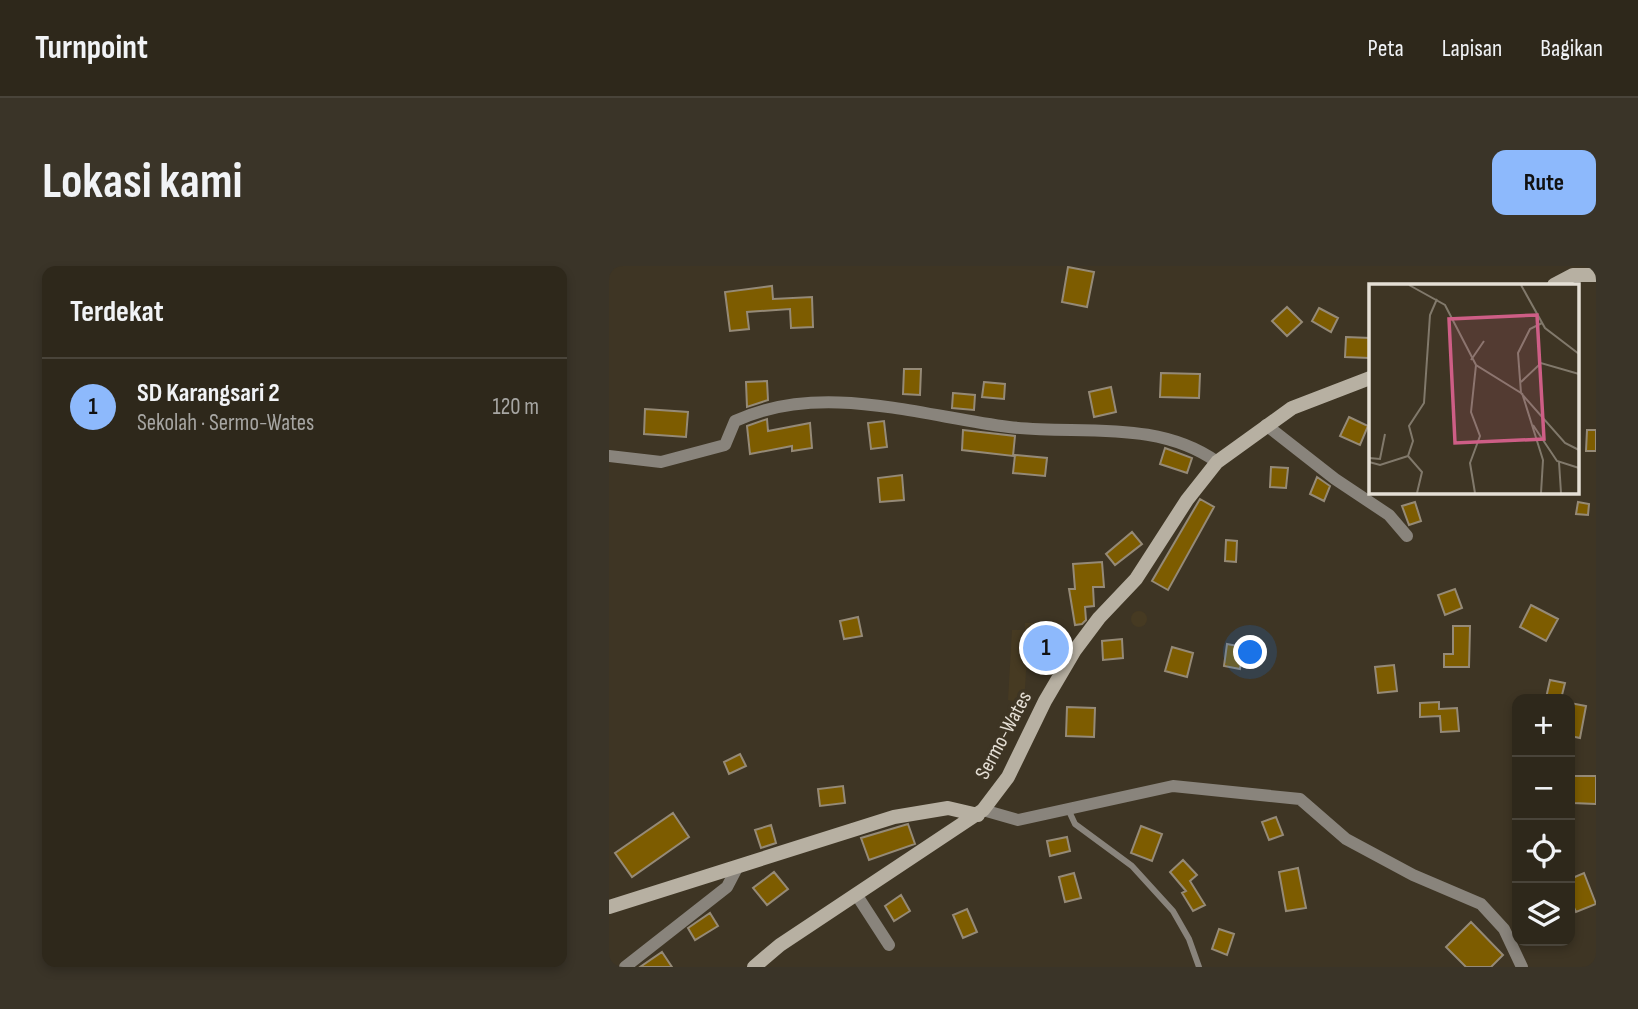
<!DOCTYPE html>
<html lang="id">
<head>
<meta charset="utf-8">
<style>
	:root { --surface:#2e281b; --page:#3a3428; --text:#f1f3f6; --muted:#a7a6a3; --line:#49443a; --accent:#8db9fc }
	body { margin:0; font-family:"Sofia Sans Condensed",sans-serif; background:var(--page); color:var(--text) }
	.controls { position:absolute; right:21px; bottom:21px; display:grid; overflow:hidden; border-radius:14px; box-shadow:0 4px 10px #0003 }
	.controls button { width:63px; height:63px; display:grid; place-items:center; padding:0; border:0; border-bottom:2px solid var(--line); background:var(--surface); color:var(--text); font:35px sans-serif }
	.you { position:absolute; left:642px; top:387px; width:24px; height:24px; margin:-18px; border:5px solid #fff; border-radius:50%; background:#1a73e8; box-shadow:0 0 0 10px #1a73e833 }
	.badge { display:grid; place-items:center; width:46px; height:46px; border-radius:50%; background:var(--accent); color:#111; font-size:23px; font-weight:700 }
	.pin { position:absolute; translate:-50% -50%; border:4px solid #fff; box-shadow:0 2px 7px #0006 }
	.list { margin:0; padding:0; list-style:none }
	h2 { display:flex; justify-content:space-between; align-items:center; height:91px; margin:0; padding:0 28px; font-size:30px }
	h2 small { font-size:23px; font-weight:400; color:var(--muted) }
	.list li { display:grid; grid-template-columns:46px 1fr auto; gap:21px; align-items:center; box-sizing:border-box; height:98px; padding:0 28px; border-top:2px solid var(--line) }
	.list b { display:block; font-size:26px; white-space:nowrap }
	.list p { margin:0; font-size:23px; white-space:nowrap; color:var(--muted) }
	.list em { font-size:23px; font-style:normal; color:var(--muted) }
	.icon { flex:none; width:38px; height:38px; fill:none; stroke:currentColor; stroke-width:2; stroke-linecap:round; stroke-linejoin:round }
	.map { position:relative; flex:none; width:987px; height:701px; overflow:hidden; border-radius:14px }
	header { display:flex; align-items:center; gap:42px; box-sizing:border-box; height:98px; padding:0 35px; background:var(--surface); border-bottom:2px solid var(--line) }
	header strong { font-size:33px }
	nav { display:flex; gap:38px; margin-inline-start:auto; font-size:24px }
	.intro { display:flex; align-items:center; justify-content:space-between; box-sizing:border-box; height:168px; padding:0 42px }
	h1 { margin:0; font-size:49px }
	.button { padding:18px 32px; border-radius:14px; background:var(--accent); color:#111; font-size:24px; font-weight:700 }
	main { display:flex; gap:42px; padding:0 42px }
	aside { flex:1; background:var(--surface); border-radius:14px; box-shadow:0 4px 10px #0003 }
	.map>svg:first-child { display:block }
	.built { fill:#463a22 }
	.building { fill:#7d5c00; stroke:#958a77; stroke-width:2 }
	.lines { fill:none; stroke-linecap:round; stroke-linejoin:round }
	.lane { stroke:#89847c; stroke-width:6 }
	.street { stroke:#89847c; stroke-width:12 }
	.secondary { stroke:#b7b0a2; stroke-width:14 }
	.labels { text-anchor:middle; stroke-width:7; stroke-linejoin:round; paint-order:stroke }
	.street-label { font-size:21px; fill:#e5dfd5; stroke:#3e3524 }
	.inset-road { fill:none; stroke:#81796b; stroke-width:2 }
	.view { fill:#ce5e86; fill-opacity:0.15; stroke:#ce5e86; stroke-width:3.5 }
	.inset-edge { fill:none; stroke:#e5dfd5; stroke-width:3.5 }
</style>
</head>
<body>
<header>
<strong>Turnpoint</strong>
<nav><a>Peta</a><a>Lapisan</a><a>Bagikan</a></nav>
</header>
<div class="intro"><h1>Lokasi kami</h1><a class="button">Rute</a></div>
<main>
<aside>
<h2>Terdekat<small></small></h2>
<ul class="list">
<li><span class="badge">1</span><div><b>SD Karangsari 2</b><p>Sekolah · Sermo-Wates</p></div><em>120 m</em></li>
</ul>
</aside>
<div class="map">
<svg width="987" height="701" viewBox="0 0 987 701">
	<rect width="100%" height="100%" fill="#3e3524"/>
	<path class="built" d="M522 353a8 8 0 1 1 16 0a8 8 0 1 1-16 0Z
		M446 356 442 391H418L415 437 399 434 403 364H416V357Z"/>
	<path class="building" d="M459 1 485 6 478 41 453 36Z
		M163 20 164 33 203 31 204 61 182 62 181 43 138 46 140 63 121 65 116 26Z
		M678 41 693 56 678 70 663 55Z
		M710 42 729 52 722 66 703 55Z
		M737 71 761 72 760 92 736 91Z
		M295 103H312L311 129 294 128Z
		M552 107 591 108 590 132 551 131Z
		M158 115 159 134 138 141 137 116Z
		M375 116 396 118 395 133 373 131Z
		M502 121 507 146 485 151 480 126Z
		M344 127 366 129 365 144 343 142Z
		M36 143 79 146 77 171 35 168Z
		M740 151 759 160 751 179 731 170Z
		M158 153 159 165 201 157 203 182 183 185V180L141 188 138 160Z
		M275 155 278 181 262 183 259 157Z
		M354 164 406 170 404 190 353 184Z
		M978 164H987V185H977Z
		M556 182 583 192 578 207 551 198Z
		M406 189 438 192 436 210 404 207Z
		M662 201 679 202 677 222 661 221Z
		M293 209 295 234 271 236 269 212Z
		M708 211 721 220 715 235 701 228Z
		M591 233 605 241 559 324 543 315Z
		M806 236 812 255 800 259 793 240Z
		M969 236 980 238 979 249 967 248Z
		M523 266 533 278 506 299 497 288Z
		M617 274 628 275 627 296 616 295Z
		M493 296 495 321H484L485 340 476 341 477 354 473 358 466 359 460 323H466L464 298Z
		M846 323 853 342 836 349 829 329Z
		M922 339 949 353 937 375 911 361Z
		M249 351 253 370 235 373 231 355Z
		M844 360H861L860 401H835V388H844Z
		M513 373 514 392 494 394 493 375Z
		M618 378 634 381 631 403 615 400Z
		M563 381 584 387 578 411 556 405Z
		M785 399 788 425 769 427 766 401Z
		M941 414 956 417 952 433 937 432Z
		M830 436V443L848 442 850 465 832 466 831 450 811 451V437Z
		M961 437 977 440 971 472 961 470Z
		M458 441 486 442 485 471 457 470Z
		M131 488 137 500 120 508 115 496Z
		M965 510H987V538L964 537Z
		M234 520 236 537 211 540 209 523Z
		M64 547 80 571 23 611 6 587Z
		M667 551 674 569 660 574 653 556Z
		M299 558 306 578 260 594 252 572Z
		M162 559 167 577 152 582 146 564Z
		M532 560 553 568 543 595 522 587Z
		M458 571 461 585 441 590 438 575Z
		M574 594 588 609 581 615 596 639 584 645 573 627 577 625 561 606Z
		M689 602 697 642 677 645 670 606Z
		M165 606 179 623 158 639 144 622Z
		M465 607 472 632 456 636 450 611Z
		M975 607 987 638 967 646 961 633V613Z
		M292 629 301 645 285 655 276 640Z
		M358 643 368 666 354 672 344 649Z
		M101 647 109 660 86 674 79 662Z
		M862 656 894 689 882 701H857L837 681Z
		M610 663 625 668 618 689 603 683Z
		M53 686 63 701H31Z"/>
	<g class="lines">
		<path class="lane" d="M459 543 466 558 523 600 564 645 580 673 590 701"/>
		<path class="street" d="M657 159 726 213 780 249 798 270
			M0 190 52 196 116 179 126 155C212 115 312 150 400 161 470 169 548 153 608 196
			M374 544 409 554 564 520 691 533 737 573 804 609 872 638 895 663 913 701
			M247 628 280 679
			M16 701 118 621 129 600"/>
		<path class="secondary" d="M945 19 964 9H987
			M0 641 285 551 339 542 369 549
			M145 701 171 679 374 544 399 511 436 435 466 384 490 352 527 313 578 234 608 196 683 142 761 112"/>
	</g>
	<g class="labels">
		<g class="street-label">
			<text transform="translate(394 469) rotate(-62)" y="7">Sermo-Wates</text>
		</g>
	</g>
	<g transform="translate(760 18)">
		<rect width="210" height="210" fill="#3e3524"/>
		<path class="inset-road" d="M40 1 76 21 107 81 152 109 196 159 210 166M152 1 176 44 210 70M102 76 115 57M152 98 172 79 210 90M152 109 149 69 161 45 173 39M153 109 174 176 172 209M164 141 188 177 210 184M0 174 11 175 16 150M0 178 11 181 39 172M190 178 192 209M48 209 53 188 39 172 44 157 40 142 55 119 61 31 68 15M106 209 101 179 111 152 102 128 107 81"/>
		<path class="view" d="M168 31 175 155 86 159 80 35Z"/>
		<rect width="210" height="210" class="inset-edge"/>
	</g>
</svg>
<div class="controls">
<button>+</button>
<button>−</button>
<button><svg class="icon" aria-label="locate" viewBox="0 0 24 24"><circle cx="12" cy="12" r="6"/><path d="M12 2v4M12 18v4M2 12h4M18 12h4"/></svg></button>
<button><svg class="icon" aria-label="layers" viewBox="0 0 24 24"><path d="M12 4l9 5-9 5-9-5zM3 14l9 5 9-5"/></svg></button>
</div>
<div class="you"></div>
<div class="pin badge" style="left:437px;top:382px">1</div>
</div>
</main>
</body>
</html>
